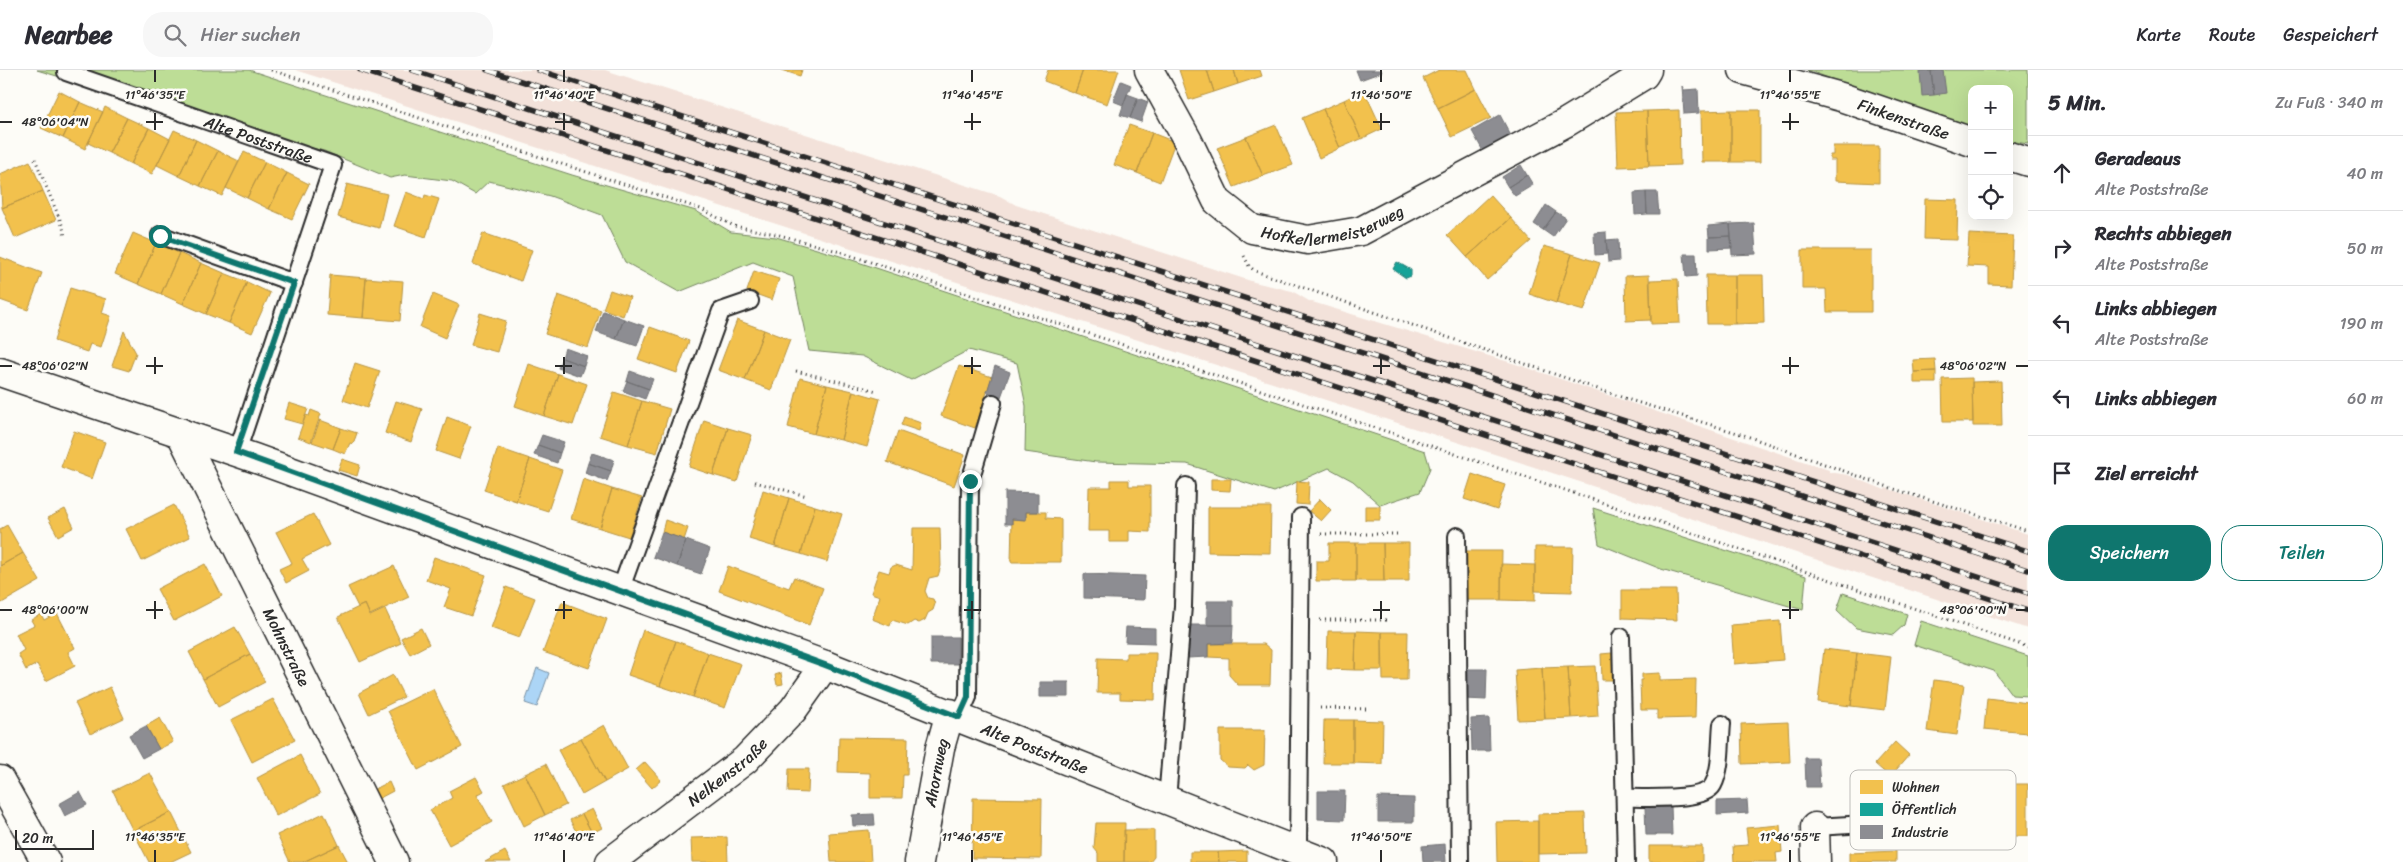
<!DOCTYPE html>
<html lang="de">
<head>
<meta charset="utf-8">
<style>
	:root { --surface:#fff; --page:#f7f7f7; --text:#2b2b33; --muted:#7c7c81; --line:#e1e1e2; --accent:#0f766e }
	body { margin:0; font-family:Sriracha,sans-serif; background:var(--page); color:var(--text) }
	.controls { position:absolute; right:15px; top:15px; display:grid; overflow:hidden; border-radius:10px; box-shadow:0 5px 20px #0002 }
	.controls button { width:45px; height:45px; display:grid; place-items:center; padding:0; border:0; border-bottom:1px solid var(--line); background:var(--surface); color:var(--text); font:25px sans-serif }
	.scale { position:absolute; left:15px; bottom:12px; width:79px; box-sizing:border-box; padding-left:5px; border:2px solid #2b2b2b; border-top:0; font-size:14px; line-height:18px; white-space:nowrap; color:#2b2b2b; -webkit-text-stroke:4px #fdfcf7; paint-order:stroke }
	.stop { position:absolute; width:15px; height:15px; margin:-11px; border:4px solid #0f766e; border-radius:50%; background:#fff }
	.stop.end { background:#0f766e; border-color:#fff; box-shadow:0 1px 5px #0008 }
	.list { margin:0; padding:0; list-style:none }
	h2 { display:flex; justify-content:space-between; align-items:center; height:65px; margin:0; padding:0 20px; font-size:21px }
	h2 small { font-size:16px; font-weight:400; color:var(--muted) }
	.list li { display:grid; grid-template-columns:32px 1fr auto; gap:15px; align-items:center; box-sizing:border-box; height:75px; padding:0 20px; border-top:1px solid var(--line) }
	.list b { display:block; font-size:19px; white-space:nowrap }
	.list p { margin:0; font-size:16px; white-space:nowrap; color:var(--muted) }
	.list em { font-size:16px; font-style:normal; color:var(--muted) }
	.actions { display:flex; gap:10px; padding:15px 20px }
	.actions a { flex:1; padding:11px 0; border:1px solid var(--accent); border-radius:20px; text-align:center; font-size:18px; color:var(--accent) }
	.actions .main { background:var(--accent); color:#fff }
	.icon { flex:none; width:28px; height:28px; fill:none; stroke:currentColor; stroke-width:2; stroke-linecap:round; stroke-linejoin:round }
	.map { position:relative; flex:none; width:2028px; height:792px; overflow:hidden }
	header { display:flex; align-items:center; gap:30px; box-sizing:border-box; height:70px; padding:0 25px; background:var(--surface); border-bottom:1px solid var(--line) }
	header strong { font-size:24px }
	nav { display:flex; gap:28px; margin-inline-start:auto; font-size:18px }
	.search { width:350px; height:45px; background:var(--page); display:flex; align-items:center; gap:12px; box-sizing:border-box; padding:0 18px; border-radius:20px; color:var(--muted); font-size:19px }
	main { display:flex }
	aside { flex:1; background:var(--surface) }
	.map>svg:first-child { display:block }
	.built { fill:#f3e2da }
	.green { fill:#bddd96; stroke:#748460 }
	.water { fill:#acd5f6; stroke:#7891a5 }
	.homes { fill:#f2c14e; stroke:#b69444 }
	.public { fill:#17a398; stroke:#1d7f77 }
	.industry { fill:#8d8d92; stroke:#707073 }
	.lines { fill:none; stroke-linecap:round; stroke-linejoin:round }
	.lane-casing { stroke:#2b2b2b; stroke-width:20 }
	.street-casing { stroke:#2b2b2b; stroke-width:31 }
	.path { stroke:#2b2b2b; stroke-width:3; stroke-dasharray:1 4; stroke-linecap:butt }
	.lane { stroke:#fdfcf7; stroke-width:16 }
	.street { stroke:#fdfcf7; stroke-width:28 }
	.rail-casing { stroke:#2b2b2b; stroke-width:5.5 }
	.rail { stroke:#fdfcf7; stroke-width:4; stroke-dasharray:11; stroke-linecap:butt }
	.route { stroke:#0f766e; stroke-width:6 }
	.ticks { fill:none; stroke:#2b2b2b; stroke-width:2 }
	.labels { text-anchor:middle; stroke-width:5; stroke-linejoin:round; paint-order:stroke }
	.street-label { font-size:16px; fill:#2b2b2b; stroke:#fdfcf7 }
	.key { fill:#fdfcf7; stroke:#bebdba; stroke-width:1 }
	.key-label { font-size:14px; fill:#2b2b2b }
	.ticks-label { font-size:12px; text-anchor:middle; fill:#2b2b2b; stroke:#fdfcf7; stroke-width:5; stroke-linejoin:round; paint-order:stroke }
</style>
</head>
<body>
<header>
<strong>Nearbee</strong>
<div class="search"><svg class="icon" aria-label="search" viewBox="0 0 24 24"><circle cx="10" cy="10" r="6"/><path d="M15 15l6 6"/></svg>Hier suchen</div>
<nav><a>Karte</a><a>Route</a><a>Gespeichert</a></nav>
</header>
<main>
<div class="map">
<svg width="2028" height="792" viewBox="0 0 2028 792">
	<rect width="100%" height="100%" fill="#fdfcf7"/>
	<filter id="ink" filterUnits="userSpaceOnUse"><feTurbulence type="fractalNoise" baseFrequency=".02" numOctaves="2"/><feDisplacementMap in="SourceGraphic" scale="10" xChannelSelector="R" yChannelSelector="G"/><feConvolveMatrix kernelMatrix="1 2 1 2 8 2 1 2 1" color-interpolation-filters="sRGB"/></filter>
	<g filter="url(#ink)">
		<path class="built" d="M295 0H605L1000 126 1016 135 1254 212 1292 221 1309 231 1522 296 1829 400V402L1848 405 1885 420 1886 418 2028 464V559L1513 390Z"/>
		<path class="green" d="M37 0H249L572 105 696 141 731 162 776 167 837 185 1425 381 1430 398 1420 422 1380 435 1353 411 1329 398 1274 422 1187 394 1096 392 1025 382 1026 336 1017 293 969 280 911 310 862 286 809 281 793 207 753 192 679 222 625 192 602 145 550 126 489 111 475 124 452 111 405 105 390 108 324 81 235 60Z
			M1807 0H2028V74L2009 71V19H1972V61Z
			M1593 438 1806 506 1803 540 1661 499 1599 474Z
			M1843 523 1907 544 1904 555 1893 565 1856 558 1837 540Z
			M1921 551 2028 586V626L2012 625 1994 601 1914 575Z"/>
		<path class="water" d="M537 598 549 603 537 637 525 633Z"/>
		<path class="homes" d="M781 0H802L800 6Z
			M1048 0H1083L1075 23 1044 11Z
			M1083 0H1119L1107 34 1075 23Z
			M1179 0H1207L1214 22 1189 30Z
			M1207 0H1234L1238 14 1214 22Z
			M1234 0H1260L1262 6 1238 14Z
			M1439 0H1467L1476 19 1438 38 1423 8Z
			M1476 19 1491 48 1452 67 1438 38Z
			M1364 20 1382 59 1361 69 1344 30Z
			M59 21 80 32 63 68 41 58Z
			M1344 30 1361 69 1340 78 1323 39Z
			M80 32 103 42 85 79 63 68Z
			M105 37 127 48 109 83 88 73Z
			M1323 39 1340 78 1319 88 1302 48Z
			M1679 40 1680 95 1649 96 1647 41Z
			M1731 40V92H1702L1701 41Z
			M1731 40H1760V92H1731Z
			M1647 41 1649 96 1618 97 1616 42Z
			M127 48 149 58 131 94 109 83Z
			M1129 55 1152 63 1137 103 1114 95Z
			M1276 55 1293 95 1263 106 1246 67Z
			M149 58 170 69 152 104 131 94Z
			M174 60 196 70 179 106 157 95Z
			M1152 63 1175 72 1160 112 1137 103Z
			M1246 67 1263 106 1234 117 1217 78Z
			M196 70 218 81 200 116 179 106Z
			M1833 76H1879V113L1835 111V90H1830V85H1833Z
			M218 81 239 91 222 126 200 116Z
			M244 82 265 92 247 128 226 118Z
			M30 91 43 121 2 138 0 104Z
			M265 92 287 103 269 139 247 128Z
			M287 103 309 114 292 149 269 139Z
			M347 114 387 124 379 158 338 147Z
			M43 121 56 150 15 168 2 138Z
			M406 122 424 129 425 125 439 129 426 167 394 156Z
			M1490 125 1511 148 1467 187 1447 165Z
			M1925 129 1958 130 1957 170 1924 169Z
			M1511 148 1531 171 1487 210 1467 187Z
			M133 163 156 173 138 214 115 204Z
			M483 163 532 180 521 211 473 194Z
			M1969 164 2013 166 2011 215 1989 214V197L1967 196Z
			M156 173 179 183 161 224 138 214Z
			M1544 176 1572 184 1556 233 1529 224Z
			M1802 180H1871V242H1827L1826 219H1802Z
			M179 183 201 193 183 234 161 224Z
			M1572 184 1600 193 1584 241 1556 233Z
			M0 187 42 203 28 240 0 230Z
			M201 193 224 203 206 244 183 234Z
			M754 201 779 209 772 230 747 221Z
			M224 203 247 212 229 253 206 244Z
			M330 205 366 208 363 248 327 245Z
			M1649 205 1651 250 1626 251 1625 206Z
			M1706 205H1735V254H1707Z
			M1735 205H1763L1764 253 1735 254Z
			M366 208 403 211 400 251 363 248Z
			M1678 209 1680 253 1651 254 1650 210Z
			M247 212 270 223 252 263 229 253Z
			M70 218 106 229 102 243 111 246 101 277 90 274 87 282 54 271Z
			M610 220 630 227 623 246 603 239Z
			M433 224 459 235 445 268 420 257Z
			M558 225 601 240 588 278 545 264Z
			M480 243 506 251 497 282 471 275Z
			M737 250 764 260 745 310 718 300Z
			M650 257 689 271 677 303 638 289Z
			M764 260 790 270 771 320 745 310Z
			M124 261 136 283 129 301 112 296Z
			M1935 289 1936 301 1914 302 1913 290Z
			M355 293 380 301 367 338 343 330Z
			M529 294 558 304 544 346 515 336Z
			M959 296 992 307 975 358 941 346Z
			M1936 301V313H1914V302Z
			M558 304 587 314 573 355 544 346Z
			M800 308 827 315 814 364 788 357Z
			M1972 308 1973 352H1943L1942 309Z
			M2001 311 2002 356H1973L1972 312Z
			M827 315 853 321 841 370 814 364Z
			M853 321 880 329 867 377 841 370Z
			M614 322 642 331 628 375 600 366Z
			M396 331 422 339 411 372 385 363Z
			M642 331 670 339 657 383 628 375Z
			M289 333 308 339 302 354 284 349Z
			M311 340 321 344 311 372 298 367 306 345 309 346Z
			M447 347 471 356 459 389 436 381Z
			M904 347 921 353 919 361 901 355Z
			M320 350 341 358 333 379 312 372Z
			M704 350 728 358 713 405 689 397Z
			M341 358 357 363 353 374 350 373 345 384 333 379Z
			M728 358 752 365 737 412 713 405Z
			M74 361 105 372 92 409 61 397Z
			M898 361 965 385 954 416 887 392Z
			M498 378 530 389 516 431 484 420Z
			M342 389 360 395 357 406 338 400Z
			M530 389 562 400 548 441 516 431Z
			M1472 404 1505 415 1497 440 1464 429Z
			M583 409 612 419 600 458 571 449Z
			M1211 409H1231L1230 421 1211 420Z
			M1111 410H1129V416H1150V462L1129 461V472H1109V461H1088L1089 417H1111Z
			M1297 411 1309 412 1308 435 1296 434Z
			M612 419 642 428 629 467 600 458Z
			M763 420 789 428 775 477 749 469Z
			M789 428 815 436 801 484 775 477Z
			M1320 429 1331 440 1321 451 1309 441Z
			M174 435 190 467 142 491 126 459Z
			M815 436 842 444 827 492 801 484Z
			M1365 436H1380V450H1365Z
			M1208 437H1271L1270 483 1208 482Z
			M65 439 74 457 58 466 48 448Z
			M1026 442H1046V448L1061 449V492H1011L1012 449 1026 450Z
			M313 444 329 475 302 489 309 501 286 513 279 499 292 493 276 462Z
			M665 450 688 458 684 470 662 462Z
			M7 455 23 483 0 496V459Z
			M913 458H940L941 496 938 506 929 508 925 521 928 528 933 529 935 534 933 540 928 543 925 550 919 553 914 551 908 555 892 550 890 556 872 549 880 526 871 523 879 500 889 503 891 497 896 495 912 500Z
			M1329 473H1356V511H1316V491H1329Z
			M1356 473H1383L1384 511H1356Z
			M1383 473H1409V511H1384Z
			M1535 477H1573L1572 522 1535 521Z
			M1466 481H1502L1501 530H1465Z
			M23 483 40 511 0 534V496Z
			M434 487 486 505 471 546 444 537 451 519 426 510Z
			M205 494 222 526 174 551 157 519Z
			M1501 494 1535 495V531L1501 530Z
			M394 496 409 527 370 545 365 534 358 537 348 517Z
			M728 496 789 518 794 507 823 518 809 555 719 521Z
			M506 517 535 528 519 568 491 558Z
			M1622 520H1676L1677 550 1622 548Z
			M562 532 607 549 589 598 543 582Z
			M365 534 370 546 385 539 401 573 360 592 338 547Z
			M57 543 75 578 68 582 75 596 46 611 37 594 26 600 18 584 24 580 16 564 34 555 31 550 41 544 44 550Z
			M1780 551 1783 590 1734 594 1731 555Z
			M235 557 250 584 203 609 189 582Z
			M421 558 429 574 410 584 401 568Z
			M643 560 676 571 660 616 628 605Z
			M1328 561H1356L1355 600 1327 599Z
			M1356 561 1382 562V600H1355Z
			M1382 562H1408L1407 610H1383Z
			M676 571 708 583 693 627 660 616Z
			M1208 574H1264L1271 580 1270 615H1238L1229 605V588L1208 587Z
			M1824 579 1857 583 1851 636 1818 632Z
			M708 583 741 594 725 638 693 627Z
			M1126 583H1156L1155 630 1120 629V623H1097L1098 588 1126 589Z
			M1612 583 1613 610H1602L1601 584Z
			M1857 583 1891 587 1885 640 1851 636Z
			M250 584 265 612 218 637 203 609Z
			M1595 596 1598 646 1571 648 1568 597Z
			M1568 597 1571 648 1545 649 1542 598Z
			M1542 598 1545 649 1518 650 1515 600Z
			M781 603 783 614 777 615 775 605Z
			M1660 603V610L1696 609 1695 648 1657 649V640H1641L1640 610H1642V604Z
			M393 605 404 627 369 644 359 623Z
			M1934 610 1964 614 1957 665 1927 661Z
			M110 617 124 648 90 664 75 633Z
			M433 619 462 677 418 700 388 641Z
			M1987 628 2028 633V663L1984 659Z
			M273 629 295 670 252 692 231 650Z
			M160 648 173 672 159 679 146 656Z
			M1324 650H1353V693H1323Z
			M1353 650 1383 651 1382 694 1353 693Z
			M1788 652 1790 692 1742 694 1741 654Z
			M604 655 628 699 605 712 581 668Z
			M1220 660H1265L1264 695 1254 700 1248 695 1245 698 1228 697 1220 690Z
			M839 667 908 668 907 705H903L902 728H870V703L838 702Z
			M581 668 605 712 582 725 558 680Z
			M1895 672 1909 685 1890 707 1875 694Z
			M300 685 320 724 276 746 257 708Z
			M645 692 661 710 652 718 636 700Z
			M546 694 566 735 545 745 525 704Z
			M789 699H809L808 723 788 722Z
			M150 703 171 742 133 761 113 721Z
			M525 704 545 745 524 756 504 714Z
			M476 707 484 721 477 725 492 752 449 775 430 740 452 728 449 721Z
			M389 712 393 721 376 730 371 721Z
			M2008 714H2028V766H2008Z
			M973 728 1042 729 1041 789 972 788Z
			M592 739 602 758 592 763 582 744Z
			M171 742 191 782 170 792H149L133 761Z
			M324 743 339 775 303 792H290L277 765Z
			M1585 743 1586 783 1538 784V744Z
			M582 744 592 763 580 769 570 750Z
			M1538 751V792H1497L1496 752Z
			M1096 753H1125L1124 792H1098V783L1094 778Z
			M1780 755 1782 782 1776 783 1777 792H1734L1733 776 1748 775 1746 758Z
			M869 760 871 792H831L829 763Z
			M1124 760H1154V787L1150 792H1124Z
			M727 767 728 792H692L691 768Z
			M339 775 348 792H303Z
			M1649 776H1702V792H1649Z
			M505 781 511 792H485Z
			M1247 781V792H1219L1218 782Z
			M1896 781V792H1849V783Z
			M1190 782H1218L1219 792H1190Z"/>
		<path class="public" d="M1397 192 1411 200V206L1406 208 1393 199Z"/>
		<path class="industry" d="M1356 0H1381L1382 2 1360 10Z
			M1943 0 1946 23 1934 25 1931 1Z
			M1931 1 1934 25 1922 26 1920 2Z
			M1121 11 1131 15 1123 35 1113 31Z
			M1682 16 1684 20 1698 19 1699 43 1684 44Z
			M1127 24 1138 28 1130 48 1120 45Z
			M1138 28 1148 32 1141 52 1130 48Z
			M1500 45 1511 66 1483 81 1472 61Z
			M1521 95 1527 105 1508 117 1502 107Z
			M1527 105 1533 115 1515 126 1508 117Z
			M1646 122H1657L1659 144H1647Z
			M1646 122 1647 144 1635 145 1634 123Z
			M1546 135 1556 142 1543 160 1534 154Z
			M1556 142 1566 148 1553 167 1543 160Z
			M1754 153 1756 184 1732 185 1730 154Z
			M1730 154 1731 166 1709 167 1708 156Z
			M1606 162 1607 184 1595 185 1594 163Z
			M1731 166 1732 178 1709 179V167Z
			M1618 169 1619 191 1608 192 1606 170Z
			M1684 184H1696L1697 206 1686 207Z
			M603 241 624 249 616 269 596 262Z
			M624 249 644 256 637 276 616 269Z
			M565 278 587 286 584 296 562 288Z
			M562 288 584 296 580 306 558 298Z
			M995 296 1010 302 1001 327 987 322Z
			M630 301 653 309 649 319 627 311Z
			M627 311 649 319 645 329 623 321Z
			M542 365 564 372 560 383 538 375Z
			M538 375 560 383 557 393 534 385Z
			M592 383 614 390 611 401 588 393Z
			M588 393 611 401 607 411 585 403Z
			M1005 422 1038 423V442H1026V450L1012 449V454H1005Z
			M662 462 686 470 677 496 653 487Z
			M686 470 710 479 701 504 677 496Z
			M1084 504 1145 506 1144 530 1084 528Z
			M1207 531H1233V555H1207Z
			M1188 555H1233L1232 573 1208 574V587L1188 588Z
			M1126 557 1155 558V573L1125 572Z
			M931 567H958V594H931Z
			M1467 599H1487L1486 630 1466 629Z
			M1040 612H1069V627H1040Z
			M1489 648 1490 681H1472L1471 649Z
			M146 656 159 679 142 688 129 665Z
			M1805 688H1818L1820 717H1806Z
			M1318 721H1345L1344 750 1318 749Z
			M80 722 87 735 65 746 59 734Z
			M1378 727 1414 728V752H1378Z
			M1747 730 1748 743 1717 745V731Z
			M1671 736 1672 765H1646L1645 737Z
			M874 744 875 755 853 756 852 745Z
			M1445 774 1446 792H1423L1422 776Z"/>
		<g class="lines">
			<defs>
				<g id="lane">
					<path id="s1" d="M66 2 333 95 237 382"/>
					<path d="M160 165 294 213"/>
					<path d="M1457 466 1460 792"/>
					<path d="M620 521 721 241 750 231"/>
					<path d="M1621 567 1626 792"/>
					<path d="M959 647 968 627 970 411 993 333"/>
					<path d="M1625 728C1644 727 1704 732 1713 715 1722 698 1720 672 1722 654"/>
					<path d="M1167 730 1183 536 1186 416"/>
					<path d="M1815 757 1901 752"/>
					<path d="M1298 780 1301 447"/>
				</g>
				<g id="street">
					<path id="s2" d="M1149 0 1188 71 1217 131 1252 159 1308 170 1361 161 1567 52 1644 5 1647 0"/>
					<path id="s3" d="M1743 0 1841 27 1972 72"/>
					<path d="M2009 86 2028 92"/>
					<path id="s4" d="M0 302 254 388 825 595 1324 792"/>
					<path id="s5" d="M180 362 394 792"/>
					<path d="M0 710 46 792"/>
					<path d="M1815 757 1816 792"/>
					<path id="s6" d="M610 792 745 690 793 640 825 595"/>
					<path id="s7" d="M919 792 940 678 950 643"/>
				</g>
			</defs>
			<use href="#lane" class="lane-casing"/>
			<use href="#street" class="street-casing"/>
			<path class="path" d="M271 0 701 139 734 156 776 164 834 180 1574 423 2028 577
				M35 89 63 157 65 167
				M1244 186 1249 196 1255 201 1630 330 1744 365 1891 418 2028 461
				M796 301 877 321
				M755 412 807 426
				M1321 464H1397
				M1320 550H1386
				M1320 638 1368 639"/>
			<use href="#lane" class="lane"/>
			<use href="#street" class="street"/>
			<defs>
				<path id="rail" d="M360 0 2028 541
					M412 0 2028 523
					M487 0 967 154 2028 500
					M538 0 2028 481"/>
			</defs>
			<use href="#rail" class="rail-casing"/>
			<use href="#rail" class="rail"/>
		</g>
	</g>
	<g class="lines" filter="url(#ink)">
		<path class="route" d="M160 166 294 213 236 382 825 595 959 647 968 627 970 411"/>
	</g>
	<path class="ticks" d="M155 0V12M564 0V12M972 0V12M1381 0V12M1790 0V12M155 43V60M564 43V60M972 43V60M1381 43V60M1790 43V60M0 52H12M146 52H163M555 52H572M964 52H981M1373 52H1390M1782 52H1799M155 287V304M564 287V304M972 287V304M1381 287V304M1790 287V304M0 296H12M146 296H163M555 296H572M964 296H981M1373 296H1390M1782 296H1799M2016 296H2028M155 531V549M564 531V549M972 531V549M1381 531V549M1790 531V549M0 540H12M146 540H163M555 540H572M964 540H981M1373 540H1390M1782 540H1799M2016 540H2028M155 780V792M564 780V792M972 780V792M1381 780V792M1790 780V792"/>
	<g class="labels">
		<g class="street-label">
			<text dy="6" stroke="none"><textPath href="#s3" startOffset="168">Finkenstraße</textPath></text>
			<text dy="6" stroke="none"><textPath href="#s1" startOffset="204">Alte Poststraße</textPath></text>
			<text dy="6" stroke="none"><textPath href="#s2" startOffset="276">Hofkellermeisterweg</textPath></text>
			<text dy="6" stroke="none"><textPath href="#s5" startOffset="240">Mohnstraße</textPath></text>
			<text dy="6" stroke="none"><textPath href="#s4" startOffset="1101">Alte Poststraße</textPath></text>
			<text dy="6" stroke="none"><textPath href="#s6" startOffset="148">Nelkenstraße</textPath></text>
			<text dy="6" stroke="none"><textPath href="#s7" startOffset="91">Ahornweg</textPath></text>
		</g>
	</g>
	<rect x="1850" y="700" width="166" height="80" rx="8" class="key"/>
	<rect x="1860" y="710" width="23" height="14" fill="#f2c14e"/>
	<rect x="1860" y="733" width="23" height="13" fill="#17a398"/>
	<rect x="1860" y="755" width="23" height="14" fill="#8d8d92"/>
	<g class="key-label">
		<text x="1892" y="722">Wohnen</text>
		<text x="1892" y="744">Öffentlich</text>
		<text x="1892" y="767">Industrie</text>
	</g>
	<g class="ticks-label">
		<text x="155" y="29">11°46'35"E</text>
		<text x="564" y="29">11°46'40"E</text>
		<text x="972" y="29">11°46'45"E</text>
		<text x="1381" y="29">11°46'50"E</text>
		<text x="1790" y="29">11°46'55"E</text>
		<text x="55" y="56">48°06'04"N</text>
		<text x="55" y="300">48°06'02"N</text>
		<text x="1973" y="300">48°06'02"N</text>
		<text x="55" y="544">48°06'00"N</text>
		<text x="1973" y="544">48°06'00"N</text>
		<text x="155" y="771">11°46'35"E</text>
		<text x="564" y="771">11°46'40"E</text>
		<text x="972" y="771">11°46'45"E</text>
		<text x="1381" y="771">11°46'50"E</text>
		<text x="1790" y="771">11°46'55"E</text>
	</g>
</svg>
<div class="controls">
<button>+</button>
<button>−</button>
<button><svg class="icon" aria-label="locate" viewBox="0 0 24 24"><circle cx="12" cy="12" r="6"/><path d="M12 2v4M12 18v4M2 12h4M18 12h4"/></svg></button>
</div>
<div class="scale">20 m</div>
<div class="stop" style="left:160px;top:166px"></div>
<div class="stop end" style="left:970px;top:411px"></div>
</div>
<aside>
<h2>5 Min.<small>Zu Fuß · 340 m</small></h2>
<ul class="list">
<li><svg class="icon" aria-label="ahead" viewBox="0 0 24 24"><path d="M12 20V5M6 11l6-6 6 6"/></svg><div><b>Geradeaus</b><p>Alte Poststraße</p></div><em>40 m</em></li>
<li><svg class="icon" aria-label="right" viewBox="0 0 24 24"><path d="M7 20v-9h11M14 6l5 5-5 5"/></svg><div><b>Rechts abbiegen</b><p>Alte Poststraße</p></div><em>50 m</em></li>
<li><svg class="icon" aria-label="left" viewBox="0 0 24 24"><path d="M17 20v-9H6M10 6l-5 5 5 5"/></svg><div><b>Links abbiegen</b><p>Alte Poststraße</p></div><em>190 m</em></li>
<li><svg class="icon" aria-label="left" viewBox="0 0 24 24"><path d="M17 20v-9H6M10 6l-5 5 5 5"/></svg><div><b>Links abbiegen</b></div><em>60 m</em></li>
<li><svg class="icon" aria-label="arrive" viewBox="0 0 24 24"><path d="M6 21V4h12l-3 4 3 4H6"/></svg><div><b>Ziel erreicht</b></div></li>
</ul>
<div class="actions"><a class="main">Speichern</a><a>Teilen</a></div>
</aside>
</main>
</body>
</html>
